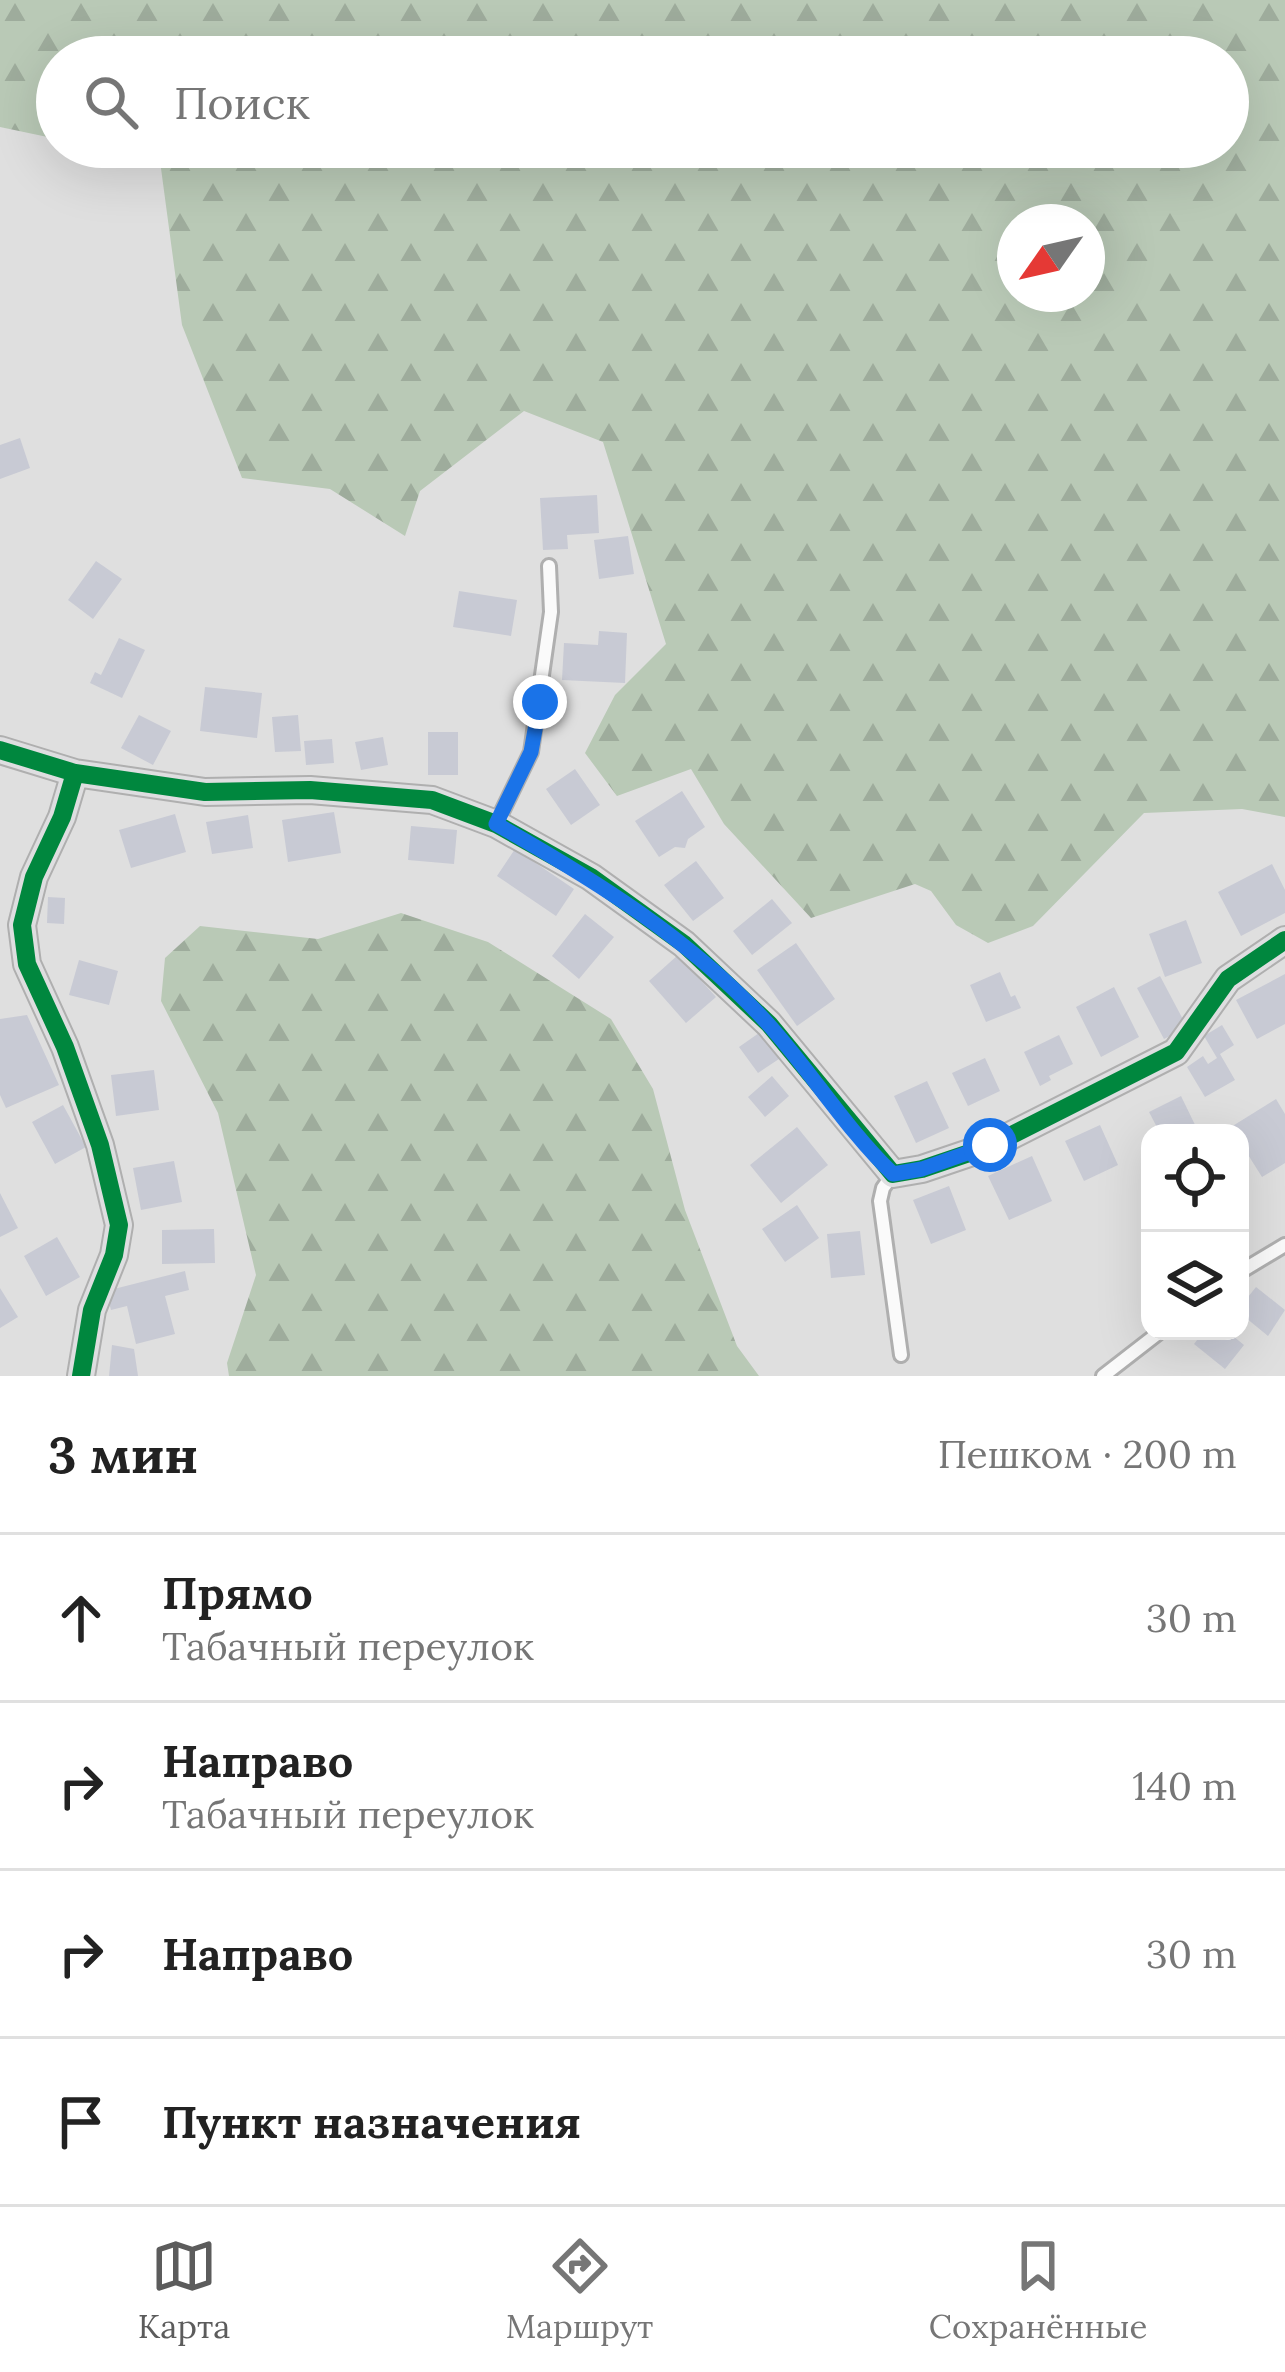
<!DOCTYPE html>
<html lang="ru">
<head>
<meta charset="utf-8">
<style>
	:root { --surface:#fff; --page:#f6f6f6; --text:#222; --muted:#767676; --line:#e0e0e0; --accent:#5c5c5c }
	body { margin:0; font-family:Lora,serif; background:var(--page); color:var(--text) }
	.controls { position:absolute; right:36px; bottom:36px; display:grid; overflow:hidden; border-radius:24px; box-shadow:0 12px 48px #0002 }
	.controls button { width:108px; height:108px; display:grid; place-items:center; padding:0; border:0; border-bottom:3px solid var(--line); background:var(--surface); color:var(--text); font:60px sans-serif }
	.compass { position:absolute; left:997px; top:204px; width:108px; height:108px; border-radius:50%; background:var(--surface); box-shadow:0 12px 48px #0002; rotate:236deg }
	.stop { position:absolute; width:36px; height:36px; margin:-27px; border:9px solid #1a73e8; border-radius:50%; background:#fff }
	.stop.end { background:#1a73e8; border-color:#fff; box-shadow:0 3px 12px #0008 }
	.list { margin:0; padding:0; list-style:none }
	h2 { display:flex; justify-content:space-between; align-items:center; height:156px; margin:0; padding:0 48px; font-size:51px }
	h2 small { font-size:39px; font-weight:400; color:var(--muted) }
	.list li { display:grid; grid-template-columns:78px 1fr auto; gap:36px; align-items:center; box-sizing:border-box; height:168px; padding:0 48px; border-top:3px solid var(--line) }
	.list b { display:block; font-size:45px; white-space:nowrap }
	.list p { margin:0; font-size:39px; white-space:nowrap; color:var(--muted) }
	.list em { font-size:39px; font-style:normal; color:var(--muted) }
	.icon { flex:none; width:66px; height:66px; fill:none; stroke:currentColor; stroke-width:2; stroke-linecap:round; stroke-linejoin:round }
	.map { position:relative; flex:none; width:1285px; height:1376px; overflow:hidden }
	.search { position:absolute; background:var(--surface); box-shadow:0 12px 48px #0002; left:36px; right:36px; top:36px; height:132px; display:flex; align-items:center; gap:30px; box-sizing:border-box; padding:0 42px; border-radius:66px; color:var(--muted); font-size:45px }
	.sheet { height:828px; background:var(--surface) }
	nav { display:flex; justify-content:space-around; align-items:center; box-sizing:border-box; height:168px; border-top:3px solid var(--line); background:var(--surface); font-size:33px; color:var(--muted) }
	nav a { display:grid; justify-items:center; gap:6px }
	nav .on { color:var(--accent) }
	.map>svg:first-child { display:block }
	.forest { fill:url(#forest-firs); fill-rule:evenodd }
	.building { fill:#c8cad4 }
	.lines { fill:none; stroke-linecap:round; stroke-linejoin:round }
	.lane-casing { stroke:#afafaf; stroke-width:18 }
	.street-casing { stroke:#afafaf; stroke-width:30 }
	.lane { stroke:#fafafa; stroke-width:12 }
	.street { stroke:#fafafa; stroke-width:24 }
	.cycleway-casing { stroke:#dedee0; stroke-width:26 }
	.cycleway { stroke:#00873e; stroke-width:18 }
	.route { stroke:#1a73e8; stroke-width:15 }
</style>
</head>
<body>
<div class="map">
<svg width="1285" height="1376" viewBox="0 0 1285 1376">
	<defs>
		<pattern id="forest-firs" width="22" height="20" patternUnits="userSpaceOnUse" patternTransform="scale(3)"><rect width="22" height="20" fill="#b9c9b6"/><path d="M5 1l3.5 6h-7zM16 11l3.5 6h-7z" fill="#9eac9c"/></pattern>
	</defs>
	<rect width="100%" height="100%" fill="#dfdfdf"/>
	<path class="forest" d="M0 0H1285V817L1242 809 1144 813 1033 926 988 943 956 925 931 891 915 884 811 918 724 824 691 769 617 796 585 753 615 695 666 644 603 442 524 411 420 491 405 536 330 489 242 478 182 325 160 161 96 147H1228V57H57V139L0 127ZM1087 222V294H1015V222Z
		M401 913 488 942 611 1019 653 1089 685 1210 737 1346 759 1376H229L227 1363 256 1275 218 1113 161 1001 165 958 200 926 318 939Z"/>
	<path class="building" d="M20 438 30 468 0 479V445Z
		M597 495 599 533 567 535 568 549 543 550 540 498Z
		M628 536 634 574 599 579 594 540Z
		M96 561 122 579 93 619 68 600Z
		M459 591 517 600 511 636 453 627Z
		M599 631 627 633 625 683 562 680 564 643 598 645Z
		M119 638 145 650 122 698 90 683 95 672 101 675Z
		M205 687 262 693 257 738 200 731Z
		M139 715 171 731 153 765 121 748Z
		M298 715 301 751 275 752 272 717Z
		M428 732H458V775H428Z
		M383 737 388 765 361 770 355 742Z
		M332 739 334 763 306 765 304 741Z
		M575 769 600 805 571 825 546 789Z
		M682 791 705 827 688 839 685 848 675 847 659 857 635 821Z
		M334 812 341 853 288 862 282 820Z
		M175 814 186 852 131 868 119 830Z
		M248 815 253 848 212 854 206 822Z
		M411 826 457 830 454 864 408 860Z
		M515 849 574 889 556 916 497 876Z
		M696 861 724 898 693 921 664 885Z
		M1272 864 1285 890V913L1241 936 1218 892Z
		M48 897 65 898 64 924 47 923Z
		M772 899 792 923 752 955 733 931Z
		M585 914 614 937 579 979 552 956Z
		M1186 920 1202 963 1165 977 1149 934Z
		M796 943 835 999 797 1026 757 970Z
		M678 955 716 997 686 1023 649 981Z
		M79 960 118 971 109 1005 69 995Z
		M1000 972 1011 997 1015 995 1021 1008 986 1022 970 985Z
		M1285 974V1024L1257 1039 1236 1000Z
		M1160 976 1187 1027 1164 1039 1137 988Z
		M1114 987 1139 1037 1101 1057 1076 1007Z
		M27 1015 59 1085 6 1108 0 1095V1019Z
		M1222 1025 1234 1045 1220 1054 1235 1080 1205 1097 1187 1067 1203 1056 1208 1064 1217 1058 1204 1036Z
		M766 1028 785 1055 758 1073 739 1047Z
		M1059 1035 1073 1064 1049 1076 1051 1080 1040 1086 1024 1052Z
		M985 1058 1000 1091 968 1106 952 1073Z
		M154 1070 159 1110 116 1116 111 1075Z
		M772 1076 789 1096 765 1117 748 1097Z
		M927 1081 949 1128 916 1143 894 1096Z
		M1181 1096 1199 1133H1160L1149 1112Z
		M1276 1099 1285 1114V1163L1262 1177 1240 1142V1133L1231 1127Z
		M63 1105 86 1147 55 1164 32 1122Z
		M1100 1125 1118 1165 1084 1181 1065 1141Z
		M797 1127 828 1165 781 1203 750 1165Z
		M1032 1156 1052 1201 1009 1220 988 1176Z
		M174 1161 182 1202 141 1210 133 1168Z
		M949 1186 966 1230 931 1244 913 1200Z
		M0 1193 18 1228 0 1237Z
		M797 1205 819 1238 785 1262 762 1229Z
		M214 1229 215 1263 162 1264V1230Z
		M860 1231 865 1275 831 1278 827 1234Z
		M57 1237 80 1277 46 1296 24 1256Z
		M185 1271 189 1290 165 1296 175 1334 136 1344 127 1306 111 1310 106 1291Z
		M1256 1287 1285 1310 1268 1336 1240 1313V1307Z
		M0 1288 18 1317 0 1328Z
		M1204 1331H1227L1244 1345 1225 1369 1194 1344Z
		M112 1345 134 1349 138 1376H109Z"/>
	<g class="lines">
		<defs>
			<path id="lane" d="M496 824 531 752 551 612 549 566
				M893 1174 883 1188 880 1201 901 1355
				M1240 1272 1285 1245
				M1103 1376 1161 1331"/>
			<path id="street" d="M0 750 75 773 205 792 310 790 432 800 496 824 591 877 684 944 769 1024 893 1174 922 1169 990 1146 1176 1052 1228 979 1285 940
				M75 773 62 817 34 877 22 925 27 964 65 1047 100 1145 119 1225 114 1255 92 1310 81 1376"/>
		</defs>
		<use href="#lane" class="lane-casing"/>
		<use href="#street" class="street-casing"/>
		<use href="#lane" class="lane"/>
		<use href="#street" class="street"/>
		<defs>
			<path id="cycleway" d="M0 750 75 773 205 792 310 790 432 800 496 824 591 877 684 944 769 1024 893 1174 922 1169 990 1146 1176 1052 1228 979 1285 940
				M75 773 62 817 34 877 22 925 27 964 65 1047 100 1145 119 1225 114 1255 92 1310 81 1376"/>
		</defs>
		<use href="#cycleway" class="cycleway-casing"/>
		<use href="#cycleway" class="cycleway"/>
	</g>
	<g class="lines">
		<path class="route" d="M540 702 531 752 496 824C595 880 692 940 769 1025 812 1073 846 1129 893 1174L922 1169 990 1145"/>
	</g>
</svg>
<div class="controls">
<button><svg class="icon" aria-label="locate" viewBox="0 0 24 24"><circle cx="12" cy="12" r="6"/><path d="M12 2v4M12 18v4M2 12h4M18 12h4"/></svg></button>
<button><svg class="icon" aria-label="layers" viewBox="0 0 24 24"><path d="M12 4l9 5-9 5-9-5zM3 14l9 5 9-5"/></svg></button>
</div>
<svg class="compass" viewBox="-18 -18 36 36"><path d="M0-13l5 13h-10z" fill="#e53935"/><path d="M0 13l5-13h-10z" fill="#767676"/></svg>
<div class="stop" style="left:990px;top:1145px"></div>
<div class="stop end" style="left:540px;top:702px"></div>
<div class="search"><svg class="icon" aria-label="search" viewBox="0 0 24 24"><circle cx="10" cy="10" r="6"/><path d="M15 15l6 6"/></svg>Поиск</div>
</div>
<section class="sheet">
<h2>3 мин<small>Пешком · 200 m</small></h2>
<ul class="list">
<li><svg class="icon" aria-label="ahead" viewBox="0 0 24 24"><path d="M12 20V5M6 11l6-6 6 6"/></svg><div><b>Прямо</b><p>Табачный переулок</p></div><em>30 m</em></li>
<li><svg class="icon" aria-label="right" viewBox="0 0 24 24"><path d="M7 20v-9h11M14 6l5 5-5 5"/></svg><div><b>Направо</b><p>Табачный переулок</p></div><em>140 m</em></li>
<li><svg class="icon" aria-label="right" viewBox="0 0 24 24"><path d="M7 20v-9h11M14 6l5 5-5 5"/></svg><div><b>Направо</b></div><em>30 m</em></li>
<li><svg class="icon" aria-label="arrive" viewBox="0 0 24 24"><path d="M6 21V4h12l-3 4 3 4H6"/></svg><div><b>Пункт назначения</b></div></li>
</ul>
</section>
<nav>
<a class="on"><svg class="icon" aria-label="map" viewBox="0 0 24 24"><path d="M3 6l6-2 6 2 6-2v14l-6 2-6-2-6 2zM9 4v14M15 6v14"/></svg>Карта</a>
<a><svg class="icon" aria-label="directions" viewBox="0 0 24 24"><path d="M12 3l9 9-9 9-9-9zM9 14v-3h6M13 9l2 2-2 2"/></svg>Маршрут</a>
<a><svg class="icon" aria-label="saved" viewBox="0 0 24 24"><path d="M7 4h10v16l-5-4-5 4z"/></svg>Сохранённые</a>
</nav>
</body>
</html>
